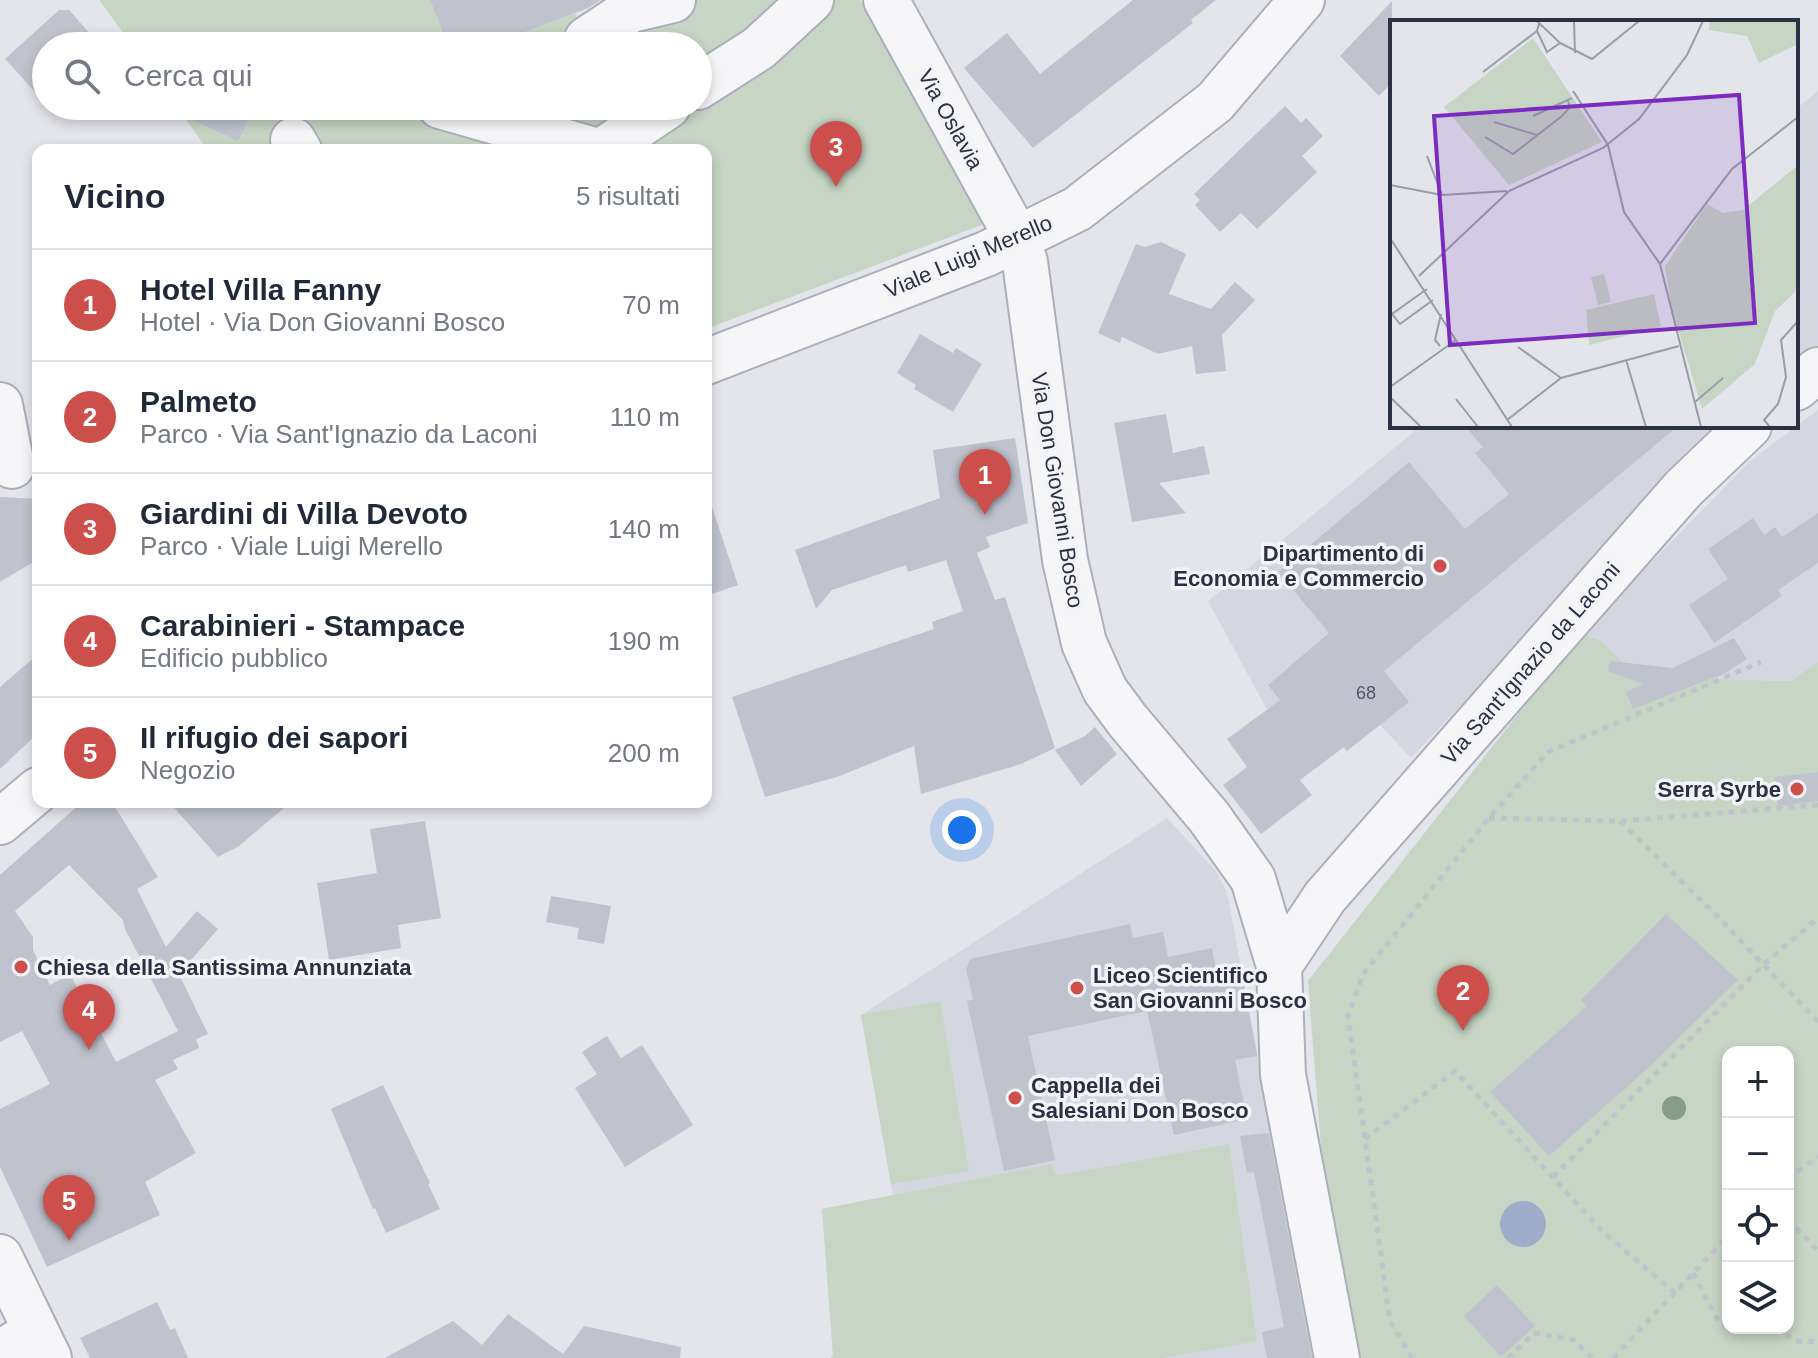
<!DOCTYPE html>
<html lang="it">
<head>
<meta charset="utf-8">
<style>
	:root { --surface:#fff; --page:#f6f6f7; --text:#1f2937; --muted:#747a83; --line:#e0e1e3; --accent:#cc4f4c }
	body { margin:0; font-family:Arial,sans-serif; background:var(--page); color:var(--text) }
	.controls { position:absolute; right:24px; bottom:24px; display:grid; overflow:hidden; border-radius:16px; box-shadow:0 4px 12px #0003 }
	.controls button { width:72px; height:72px; display:grid; place-items:center; padding:0; border:0; border-bottom:2px solid var(--line); background:var(--surface); color:var(--text); font:40px sans-serif }
	.you { position:absolute; left:962px; top:830px; width:28px; height:28px; margin:-20px; border:6px solid #fff; border-radius:50%; background:#1a73e8; box-shadow:0 0 0 12px #1a73e833 }
	.badge { display:grid; place-items:center; width:52px; height:52px; border-radius:50%; background:var(--accent); color:#fff; font-size:26px; font-weight:700 }
	.pin { position:absolute; translate:-50% -66px; filter:drop-shadow(0 2px 4px #0008) }
	.pin::after { content:''; position:absolute; top:42px; width:28px; height:24px; background:inherit; clip-path:polygon(0 0,100% 0,50% 100%) }
	.list { margin:0; padding:0; list-style:none }
	h2 { display:flex; justify-content:space-between; align-items:center; height:104px; margin:0; padding:0 32px; font-size:34px }
	h2 small { font-size:26px; font-weight:400; color:var(--muted) }
	.list li { display:grid; grid-template-columns:52px 1fr auto; gap:24px; align-items:center; box-sizing:border-box; height:112px; padding:0 32px; border-top:2px solid var(--line) }
	.list b { display:block; font-size:30px; white-space:nowrap }
	.list p { margin:0; font-size:26px; white-space:nowrap; color:var(--muted) }
	.list em { font-size:26px; font-style:normal; color:var(--muted) }
	.icon { flex:none; width:44px; height:44px; fill:none; stroke:currentColor; stroke-width:2; stroke-linecap:round; stroke-linejoin:round }
	.map { position:relative; flex:none; width:1818px; height:1358px; overflow:hidden }
	.search { position:absolute; background:var(--surface); box-shadow:0 4px 12px #0003; left:32px; top:32px; width:680px; height:88px; display:flex; align-items:center; gap:20px; box-sizing:border-box; padding:0 28px; border-radius:44px; color:var(--muted); font-size:30px }
	.panel { position:absolute; background:var(--surface); box-shadow:0 4px 12px #0003; left:32px; top:144px; width:680px; height:664px; border-radius:16px }
	.map>svg:first-child { display:block }
	.built { fill:#d5d7e0 }
	.green { fill:#c6d5c4; fill-rule:evenodd }
	.water { fill:#9fadca }
	.building { fill:#c0c3ce; fill-rule:evenodd }
	.lines { fill:none; stroke-linecap:round; stroke-linejoin:round }
	.minor-casing { stroke:#acafb9; stroke-width:48 }
	.path { stroke:#c1c3ca; stroke-width:5; stroke-dasharray:6 6; stroke-linecap:butt }
	.minor { stroke:#f6f6f9; stroke-width:44 }
	.tree { fill:#869b89 }
	.poi-dot { fill:#cc4f4c; stroke:#f3f4f8; stroke-width:3 }
	.labels { text-anchor:middle; stroke-width:7; stroke-linejoin:round; paint-order:stroke }
	.number-label { font-size:18px; fill:#505566 }
	.street-label { font-size:22px; fill:#2b3043; stroke:#f3f4f8 }
	.poi-label { font-size:22px; font-weight:bold; fill:#2b3043; stroke:#f3f4f8; text-anchor:start }
	.inset-road { fill:none; stroke:#999da8; stroke-width:2 }
	.view { fill:#7b2cbf; fill-opacity:0.15; stroke:#7b2cbf; stroke-width:4 }
	.inset-edge { fill:none; stroke:#2b3043; stroke-width:4 }
</style>
</head>
<body>
<div class="map">
<svg width="1818" height="1358" viewBox="0 0 1818 1358">
	<rect width="100%" height="100%" fill="#e3e5eb"/>
	<path class="built" d="M1818 91V357L1796 375V109Z
		M1818 410V662L1791 681 1711 679 1672 694 1641 683 1581 634 1750 461Z
		M1421 426H1733L1694 458 1411 758 1335 677 1271 717 1208 601Z
		M1167 818 1216 871 1227 893 1258 1055 1297 1228 1322 1358H830L833 1355 822 1209 893 1195 861 1015Z"/>
	<path class="green" d="M99 0H430L448 46H133Z
		M601 0H860L987 223 706 329V150H208L176 106H698V46H488L575 13 577 17 603 7Z
		M1581 634 1602 641 1641 683 1672 694 1711 679 1791 681 1818 662V1358H1357L1327 1223 1308 981ZM1728 1052H1788V1328H1728Z
		M940 1001 969 1171 891 1184 861 1015Z
		M1229 1144 1257 1341 1164 1358H830L833 1355 822 1209 1052 1164 1056 1176Z"/>
	<path class="water" d="M1500 1224a23 23 0 1 1 46 0a23 23 0 1 1-46 0Z"/>
	<path class="building" d="M430 0H601L588 8 488 46H448Z
		M1133 0H1216L1191 20 1193 23 1033 148 964 68 1007 33 1040 74Z
		M1392 1V82L1379 96 1340 56Z
		M59 10H69L101 46H46V104L5 59Z
		M162 106H227L250 117 238 141Z
		M1285 106 1301 123 1306 118 1323 136 1302 156 1317 172 1257 229 1241 213 1220 232 1195 205 1200 200 1194 194Z
		M1161 242 1186 254 1169 294 1211 309 1235 282 1255 300 1222 335 1226 371 1196 374 1192 346 1158 354 1122 337 1120 343 1098 333 1136 244 1145 247Z
		M920 334 953 353 956 348 982 364 953 412 914 389 916 385 897 373Z
		M1166 414 1173 453 1204 446 1210 474 1159 483 1186 513 1132 522 1114 423Z
		M1465 426H1678L1384 671 1409 702 1347 751 1344 747 1300 780 1312 795 1261 834 1223 785 1247 767 1227 739 1280 700 1268 685 1329 633 1278 572 1409 462 1465 529 1509 494 1475 453 1483 447Z
		M1015 438 1028 523 986 537 990 547 977 553 995 600 1005 597 1055 748 1021 764 921 794 914 746 837 777 765 797 732 697 934 629 932 622 963 611 946 560 908 572 906 565 832 590 816 609 795 550 940 498 933 450Z
		M0 497 38 499V559L0 582Z
		M711 504 738 585 706 596V505Z
		M1818 513V563L1778 590 1782 596 1714 643 1689 605 1728 579 1708 549 1753 518 1764 535 1775 527 1782 537Z
		M1734 638 1747 659 1724 674 1633 709 1626 692 1643 684 1608 671 1610 661 1673 668Z
		M38 654V733L0 769V687Z
		M1095 727 1117 754 1081 786 1055 750 1085 736Z
		M1818 772V801L1778 806 1775 777Z
		M82 802H112L158 877 137 889 166 947 197 911 218 929 179 974 208 1034 196 1039 199 1048 173 1060 178 1069 155 1080 196 1153 145 1182 160 1215 47 1267 0 1167V1109L50 1084 22 1031 0 1042V875ZM69 865 123 920 125 929 178 1031 116 1062 70 974 50 985 33 950V937L15 911Z
		M169 802H291L239 846 218 857Z
		M425 821 441 918 398 925 401 948 329 960 317 883 377 873 370 829Z
		M551 896 611 906 604 944 577 939 579 928 546 922Z
		M1666 914 1738 980 1647 1069 1549 1156 1490 1092 1587 1006 1581 1000Z
		M1130 924 1133 938 1163 932 1168 957 1212 948 1217 975 1230 973 1231 984 1243 982 1257 1056 1235 1060 1247 1119 1174 1135 1147 1011 1028 1036 1055 1160 1004 1171 967 1001 973 999 966 970 970 959Z
		M607 1036 621 1058 642 1045 693 1125 625 1167 575 1088 597 1074 582 1052Z
		M383 1085 430 1183 428 1184 440 1209 386 1233 375 1208 373 1209 331 1109Z
		M1269 1133 1312 1358H1267L1262 1332 1284 1327 1254 1172 1247 1173 1240 1136Z
		M1497 1285 1535 1326 1501 1357 1464 1316Z
		M157 1302 170 1330 175 1328 188 1358H90L80 1338Z
		M508 1314 563 1354 584 1326 681 1347 680 1358H385L453 1321 482 1345Z"/>
	<g class="lines">
		<defs>
			<path id="minor" d="M886 0 1017 238 1025 262 1065 560 1084 643 1105 690 1128 721 1209 817 1253 879 1279 966
				M587 39 631 10 673 0
				M698 87 759 48 811 0
				M440 106 594 150
				M293 140 299 150
				M603 150 668 106
				M706 362 986 254 1077 209 1215 102 1302 0
				M1796 388 1818 370
				M0 405 12 466
				M0 822 38 790
				M0 1257 49 1358
				M0 1353 36 1331
				M1337 1358 1283 1075 1279 966 1325 897 1683 489 1749 426"/>
		</defs>
		<use href="#minor" class="minor-casing"/>
		<path class="path" d="M1489 818 1620 821 1818 805
			M1620 821 1723 922 1818 1022
			M1365 1139 1455 1071 1601 1230 1675 1293
			M1553 1177 1764 964 1818 918
			M1788 1179 1818 1156
			M1788 1219 1818 1251
			M1693 1273 1720 1324H1728
			M1776 1328 1795 1341 1818 1342
			M1412 1358 1390 1321 1348 1016 1363 974 1489 818 1548 752 1761 662
			M1508 1358 1534 1333 1574 1340 1592 1358
			M1613 1358 1728 1236"/>
		<use href="#minor" class="minor"/>
	</g>
	<circle class="tree" cx="1674" cy="1108" r="12"/>
	<g class="poi-dot">
		<circle cx="1440" cy="566" r="8"/>
		<circle cx="1797" cy="789" r="8"/>
		<circle cx="21" cy="967" r="8"/>
		<circle cx="1077" cy="988" r="8"/>
		<circle cx="1015" cy="1098" r="8"/>
	</g>
	<g class="labels">
		<g class="number-label">
			<text x="1366" y="699">68</text>
		</g>
		<g class="street-label">
			<text transform="translate(951 119) rotate(61)" y="8">Via Oslavia</text>
			<text transform="translate(968 256) rotate(-23)" y="8">Viale Luigi Merello</text>
			<text transform="translate(1058 490) rotate(81)" y="8">Via Don Giovanni Bosco</text>
			<text transform="translate(1530 663) rotate(-49)" y="8">Via Sant'Ignazio da Laconi</text>
		</g>
		<g class="poi-label">
			<text x="1424" y="561" text-anchor="end">Dipartimento di<tspan x="1424" dy="25">Economia e Commercio</tspan></text>
			<text x="1781" y="797" text-anchor="end">Serra Syrbe</text>
			<text x="37" y="975">Chiesa della Santissima Annunziata</text>
			<text x="1093" y="983">Liceo Scientifico<tspan x="1093" dy="25">San Giovanni Bosco</tspan></text>
			<text x="1031" y="1093">Cappella dei<tspan x="1031" dy="25">Salesiani Don Bosco</tspan></text>
		</g>
	</g>
	<g transform="translate(1390 20)">
		<rect width="408" height="408" fill="#e3e5eb"/>
		<path d="M320 1H408V24L369 43 357 16 319 10ZM143 18 212 122 119 165 54 87ZM408 145V269L385 291 365 344 312 389 281 286 275 246 317 184 333 193 353 190ZM214 254 221 282 208 285 201 257ZM264 274 271 307 199 325 196 290Z" fill="#c6d5c4"/>
		<path class="inset-road" d="M147 1 170 23 202 39 249 1M184 1 185 33M147 11 157 32 170 23M93 52 147 11 149 4M183 71 218 125 234 192 270 244M143 96 182 78M104 102 147 115M95 117 123 134 172 96 180 87 178 81M37 136 52 175M0 165 52 175 117 171M0 218 122 407M29 256 119 171 213 128 249 99 297 35 313 1M37 269 2 294 10 304 43 280M50 326 45 320 51 294M128 327 171 358M236 340 256 407M0 367 66 320M0 377 31 407M66 379 88 407M305 382 333 358M117 400 171 358 289 326M311 407 270 244 342 149 408 97M380 407 374 400 388 384 396 357 391 320 408 301"/>
		<path class="view" d="M349 75 365 303 60 325 44 96Z"/>
		<rect width="408" height="408" class="inset-edge"/>
	</g>
</svg>
<div class="controls">
<button>+</button>
<button>−</button>
<button><svg class="icon" aria-label="locate" viewBox="0 0 24 24"><circle cx="12" cy="12" r="6"/><path d="M12 2v4M12 18v4M2 12h4M18 12h4"/></svg></button>
<button><svg class="icon" aria-label="layers" viewBox="0 0 24 24"><path d="M12 4l9 5-9 5-9-5zM3 14l9 5 9-5"/></svg></button>
</div>
<div class="you"></div>
<div class="pin badge" style="left:985px;top:515px">1</div>
<div class="pin badge" style="left:1463px;top:1031px">2</div>
<div class="pin badge" style="left:836px;top:187px">3</div>
<div class="pin badge" style="left:89px;top:1050px">4</div>
<div class="pin badge" style="left:69px;top:1241px">5</div>
<div class="search"><svg class="icon" aria-label="search" viewBox="0 0 24 24"><circle cx="10" cy="10" r="6"/><path d="M15 15l6 6"/></svg>Cerca qui</div>
<section class="panel">
<h2>Vicino<small>5 risultati</small></h2>
<ul class="list">
<li><span class="badge">1</span><div><b>Hotel Villa Fanny</b><p>Hotel · Via Don Giovanni Bosco</p></div><em>70 m</em></li>
<li><span class="badge">2</span><div><b>Palmeto</b><p>Parco · Via Sant'Ignazio da Laconi</p></div><em>110 m</em></li>
<li><span class="badge">3</span><div><b>Giardini di Villa Devoto</b><p>Parco · Viale Luigi Merello</p></div><em>140 m</em></li>
<li><span class="badge">4</span><div><b>Carabinieri - Stampace</b><p>Edificio pubblico</p></div><em>190 m</em></li>
<li><span class="badge">5</span><div><b>Il rifugio dei sapori</b><p>Negozio</p></div><em>200 m</em></li>
</ul>
</section>
</div>
</body>
</html>
